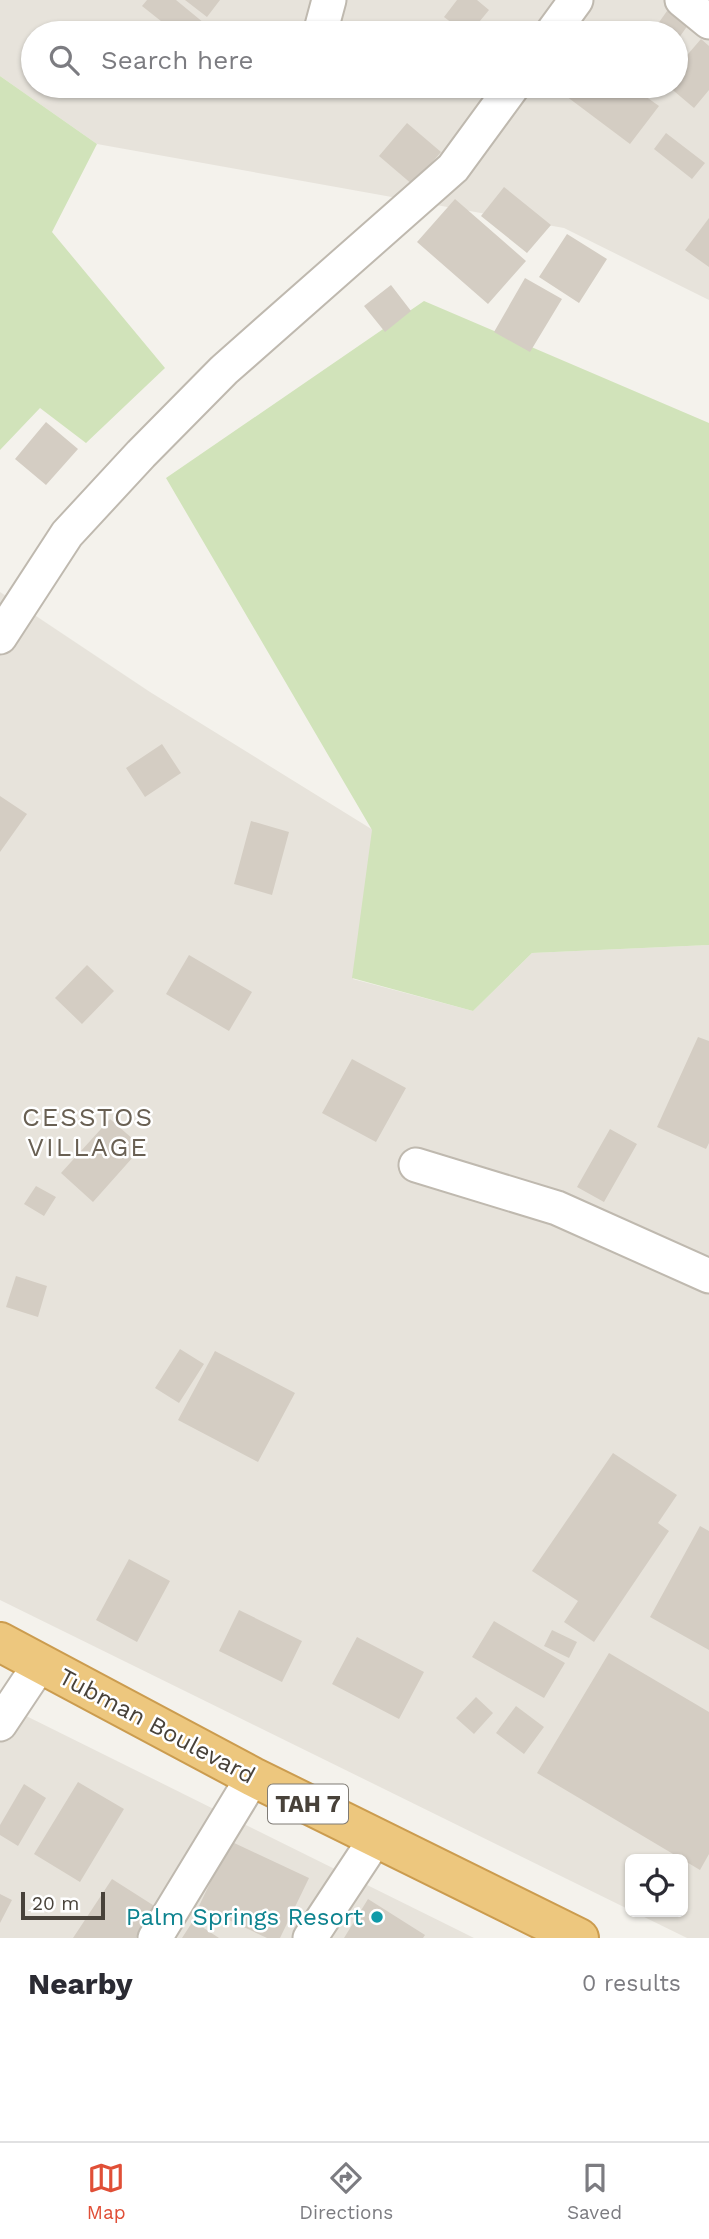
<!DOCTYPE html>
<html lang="en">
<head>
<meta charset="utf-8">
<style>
	:root { --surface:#fff; --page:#f2f2f3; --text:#2b2b33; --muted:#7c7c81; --line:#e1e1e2; --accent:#e04f37 }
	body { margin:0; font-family:"Work Sans",sans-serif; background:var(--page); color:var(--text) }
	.controls { position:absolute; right:21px; bottom:21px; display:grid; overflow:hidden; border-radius:10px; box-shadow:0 2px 5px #0004 }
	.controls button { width:63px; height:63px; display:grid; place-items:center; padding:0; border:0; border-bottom:2px solid var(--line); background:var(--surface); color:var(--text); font:35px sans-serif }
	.scale { position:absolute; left:21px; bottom:18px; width:84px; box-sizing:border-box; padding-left:7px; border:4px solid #48423a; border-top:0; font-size:19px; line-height:24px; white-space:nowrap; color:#48423a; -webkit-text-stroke:5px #fff; paint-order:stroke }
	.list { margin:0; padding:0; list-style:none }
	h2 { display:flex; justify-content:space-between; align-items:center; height:91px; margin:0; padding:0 28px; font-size:30px }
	h2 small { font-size:23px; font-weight:400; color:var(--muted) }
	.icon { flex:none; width:38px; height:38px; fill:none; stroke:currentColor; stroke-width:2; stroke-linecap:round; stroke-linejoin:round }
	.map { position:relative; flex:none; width:709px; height:1938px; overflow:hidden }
	.search { position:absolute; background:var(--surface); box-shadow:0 2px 5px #0004; left:21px; right:21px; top:21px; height:77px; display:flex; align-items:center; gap:18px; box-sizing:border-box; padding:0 24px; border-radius:38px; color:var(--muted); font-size:26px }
	.sheet { height:203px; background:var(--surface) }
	nav { display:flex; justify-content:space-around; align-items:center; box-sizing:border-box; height:98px; border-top:2px solid var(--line); background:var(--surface); font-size:19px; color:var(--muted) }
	nav a { display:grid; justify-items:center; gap:4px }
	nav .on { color:var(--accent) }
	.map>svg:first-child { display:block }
	.residential { fill:#e7e3db; fill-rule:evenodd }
	.green { fill:#d1e3ba }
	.building { fill:#d4cdc3 }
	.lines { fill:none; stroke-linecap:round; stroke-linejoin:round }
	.minor-casing { stroke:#bfb9af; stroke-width:37 }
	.highway-casing { stroke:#cb9c4f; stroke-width:42 }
	.minor { stroke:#fff; stroke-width:33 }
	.highway { stroke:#edc77e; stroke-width:38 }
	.culture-dot { fill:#0f9aa8; stroke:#fff; stroke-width:2.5 }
	.labels { text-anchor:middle; stroke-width:5; stroke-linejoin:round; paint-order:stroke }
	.shield { fill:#fff; stroke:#7f7b75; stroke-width:2 }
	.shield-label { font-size:23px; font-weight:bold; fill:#48423a }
	.street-label { font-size:24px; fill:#48423a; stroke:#fff }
	.culture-label { font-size:24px; fill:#0d838f; stroke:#fff; text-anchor:end }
	.neighbourhood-label { font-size:26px; letter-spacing:2px; fill:#696053; stroke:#fff }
</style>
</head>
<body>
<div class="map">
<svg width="709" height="1938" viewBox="0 0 709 1938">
	<rect width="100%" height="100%" fill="#f4f2ec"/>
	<path class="residential" d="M0 0H709V300L564 228 97 144 0 76ZM33 33H676V86H33Z
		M0 592 150 692 373 830 353 979 473 1011 532 953 709 945V1938H687L634 1912H683V1859H630V1910L0 1600Z
		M0 1703 464 1933 474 1938H0Z"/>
	<path class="green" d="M0 76 97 144 52 232 165 368 86 443 40 408 0 450Z
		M424 301 709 423V945L532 953 473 1011 352 978 372 830 166 478Z"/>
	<path class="building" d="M147 0H176L204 23 196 33H176L142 6Z
		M185 0H220L207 17Z
		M457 0H477L489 10 470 33H465L444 17Z
		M667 11 688 25 676 42V33H664L655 28Z
		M701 39 709 46V90L694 108 668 86H676V68Z
		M568 86H631L659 106 630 144 562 93Z
		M407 123 441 152 413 185 379 156Z
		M666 133 705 163 692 179 654 149Z
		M504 187 551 225 527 253 481 216Z
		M455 199 526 261 488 304 417 242Z
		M709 218V267L685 250Z
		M567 234 607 259 579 303 539 277Z
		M525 278 562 299 530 352 494 332Z
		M391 285 411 311 385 332 364 306Z
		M46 422 78 449 46 485 15 459Z
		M162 744 181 773 145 797 126 768Z
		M0 796 27 814 0 852Z
		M251 821 289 832 272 895 234 884Z
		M189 955 252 992 229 1031 166 994Z
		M87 965 114 991 82 1024 55 998Z
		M698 1037 709 1041V1143L706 1149 657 1127Z
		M352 1059 406 1088 376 1142 322 1113Z
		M110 1119 142 1147 93 1202 61 1173Z
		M610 1129 637 1144 604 1202 577 1187Z
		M36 1186 56 1197 44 1216 24 1204Z
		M16 1276 47 1286 38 1317 6 1307Z
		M180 1349 204 1364 179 1403 155 1388Z
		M215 1351 295 1393 258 1462 178 1420Z
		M613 1453 677 1495 658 1523 669 1531 594 1642 564 1622 578 1601 532 1571Z
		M700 1526 709 1531V1650L650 1617Z
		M129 1559 170 1581 137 1642 96 1620Z
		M239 1610 302 1641 282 1682 219 1651Z
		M494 1621 565 1663 544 1698 472 1657Z
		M552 1630 577 1642 569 1658 544 1646Z
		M357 1637 424 1672 399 1719 332 1684Z
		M609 1653 709 1712V1854L700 1870 537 1773Z
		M476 1697 493 1713 474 1734 456 1718Z
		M516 1706 544 1727 524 1754 496 1733Z
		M78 1782 124 1809 80 1882 34 1854Z
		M24 1784 46 1798 18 1846 0 1835V1825Z
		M230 1841 309 1878 280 1938H267L199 1906Z
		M112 1879 156 1907 136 1938H73Z
		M0 1894 12 1900 0 1923Z
		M368 1899 425 1935 423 1938H344Z
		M193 1921 219 1938H182Z"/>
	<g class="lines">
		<defs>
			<path id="minor" d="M682 0 709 22
				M322 26 329 0
				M552 33 576 0
				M0 637 67 534 141 454 224 370 453 168 513 86
				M416 1165 557 1208 709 1276
				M0 1724 40 1664
				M155 1938 253 1777
				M310 1938 376 1838"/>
			<path id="highway" d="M0 1642 253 1777 579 1938"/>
		</defs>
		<use href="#minor" class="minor-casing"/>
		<use href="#highway" class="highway-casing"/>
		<use href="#minor" class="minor"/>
		<use href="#highway" class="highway"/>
	</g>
	<circle class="culture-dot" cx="377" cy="1917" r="7"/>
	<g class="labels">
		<rect class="shield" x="268" y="1784.5" width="80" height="39" rx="5"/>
		<g class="shield-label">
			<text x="308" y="1812">TAH 7</text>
		</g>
		<g class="street-label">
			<text transform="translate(157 1726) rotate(28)" y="8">Tubman Boulevard</text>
		</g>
		<g class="culture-label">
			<text x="363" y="1925">Palm Springs Resort</text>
		</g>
		<g class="neighbourhood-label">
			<text x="88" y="1126">CESSTOS<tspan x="88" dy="30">VILLAGE</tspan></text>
		</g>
	</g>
</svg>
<div class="controls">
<button><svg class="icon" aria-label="locate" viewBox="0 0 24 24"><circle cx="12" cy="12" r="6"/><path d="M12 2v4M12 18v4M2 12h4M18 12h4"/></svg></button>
</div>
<div class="scale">20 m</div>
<div class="search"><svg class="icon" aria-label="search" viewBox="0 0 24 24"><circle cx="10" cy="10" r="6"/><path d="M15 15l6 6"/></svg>Search here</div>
</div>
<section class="sheet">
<h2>Nearby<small>0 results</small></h2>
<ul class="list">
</ul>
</section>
<nav>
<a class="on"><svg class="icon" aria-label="map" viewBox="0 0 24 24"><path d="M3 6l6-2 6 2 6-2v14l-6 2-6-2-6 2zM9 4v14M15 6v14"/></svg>Map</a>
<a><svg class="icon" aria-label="directions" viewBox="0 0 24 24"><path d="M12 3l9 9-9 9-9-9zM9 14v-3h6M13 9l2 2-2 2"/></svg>Directions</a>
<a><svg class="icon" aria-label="saved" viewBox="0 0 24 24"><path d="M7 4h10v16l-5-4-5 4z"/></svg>Saved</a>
</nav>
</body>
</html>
